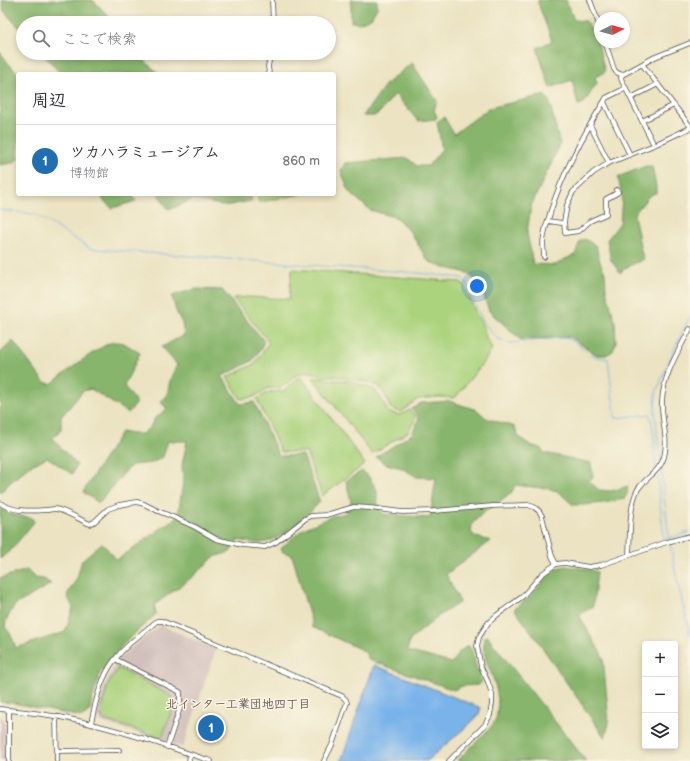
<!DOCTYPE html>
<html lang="ja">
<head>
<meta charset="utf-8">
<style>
	:root { --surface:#fff; --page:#f2f2f3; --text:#2b2b33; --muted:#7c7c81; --line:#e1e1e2; --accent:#1f6fb2 }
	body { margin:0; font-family:"Balsamiq Sans","Klee One",sans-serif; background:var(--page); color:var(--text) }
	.controls { position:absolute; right:12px; bottom:12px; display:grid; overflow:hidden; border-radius:4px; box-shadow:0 2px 6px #0003 }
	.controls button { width:36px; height:36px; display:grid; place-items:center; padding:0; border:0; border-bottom:1px solid var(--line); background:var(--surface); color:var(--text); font:20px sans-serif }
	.compass { position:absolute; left:594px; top:12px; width:36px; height:36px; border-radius:50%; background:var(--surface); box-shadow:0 2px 6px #0003; rotate:85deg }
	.you { position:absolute; left:477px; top:286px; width:14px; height:14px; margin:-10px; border:3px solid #fff; border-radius:50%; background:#1a73e8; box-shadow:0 0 0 6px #1a73e833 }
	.badge { display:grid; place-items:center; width:26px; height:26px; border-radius:50%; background:var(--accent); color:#fff; font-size:13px; font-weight:700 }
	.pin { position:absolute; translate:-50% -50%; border:2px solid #fff; box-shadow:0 1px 4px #0006 }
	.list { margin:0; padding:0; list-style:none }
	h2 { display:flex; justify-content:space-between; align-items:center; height:52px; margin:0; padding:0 16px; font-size:17px }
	h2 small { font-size:13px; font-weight:400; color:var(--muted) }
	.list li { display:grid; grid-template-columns:26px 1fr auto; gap:12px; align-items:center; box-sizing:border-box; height:72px; padding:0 16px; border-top:1px solid var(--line) }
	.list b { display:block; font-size:15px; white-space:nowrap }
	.list p { margin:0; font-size:13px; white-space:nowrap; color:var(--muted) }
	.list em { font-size:13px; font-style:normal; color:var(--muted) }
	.icon { flex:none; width:22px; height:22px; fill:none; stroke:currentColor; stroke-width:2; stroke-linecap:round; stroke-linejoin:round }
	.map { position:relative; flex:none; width:690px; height:761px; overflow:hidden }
	.search { position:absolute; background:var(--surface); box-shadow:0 2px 6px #0003; left:16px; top:16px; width:320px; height:44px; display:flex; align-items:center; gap:10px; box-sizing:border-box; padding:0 14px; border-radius:22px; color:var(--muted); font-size:15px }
	.panel { position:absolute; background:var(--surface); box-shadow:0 2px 6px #0003; left:16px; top:72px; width:320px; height:124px; border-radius:4px }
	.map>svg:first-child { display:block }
	.industrial { fill:#d1c0bc }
	.green { fill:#abd37d; stroke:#6b7f54 }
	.forest { fill:#88b56c; stroke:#5a704c }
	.water { fill:#79b3ea; stroke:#526f8a }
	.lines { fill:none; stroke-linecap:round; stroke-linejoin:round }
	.stream { stroke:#79b3ea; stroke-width:1 }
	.minor-casing { stroke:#484742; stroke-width:5.5 }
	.minor { stroke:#fff; stroke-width:4 }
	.labels { text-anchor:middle; stroke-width:3; stroke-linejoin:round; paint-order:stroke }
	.neighbourhood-label { font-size:12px; font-weight:bold; fill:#65544e; stroke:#fcf5e5 }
</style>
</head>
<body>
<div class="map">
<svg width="690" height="761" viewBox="0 0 690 761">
	<rect width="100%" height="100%" fill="#fcf5e5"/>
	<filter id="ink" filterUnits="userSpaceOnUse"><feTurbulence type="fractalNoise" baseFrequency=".025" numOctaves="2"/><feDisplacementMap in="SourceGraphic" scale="8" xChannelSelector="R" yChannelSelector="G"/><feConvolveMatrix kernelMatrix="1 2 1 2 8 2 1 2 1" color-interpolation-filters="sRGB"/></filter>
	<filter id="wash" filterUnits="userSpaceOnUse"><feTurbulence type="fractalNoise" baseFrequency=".012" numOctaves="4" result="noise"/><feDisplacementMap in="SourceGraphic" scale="16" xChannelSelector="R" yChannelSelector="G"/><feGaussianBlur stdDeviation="0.9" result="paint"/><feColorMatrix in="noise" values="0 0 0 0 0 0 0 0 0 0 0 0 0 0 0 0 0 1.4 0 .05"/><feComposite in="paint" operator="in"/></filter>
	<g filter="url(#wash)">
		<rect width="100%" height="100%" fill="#ebe3c1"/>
		<path class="industrial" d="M160 625 216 649 183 747 101 722 97 715 103 690 108 678 115 665 121 657 131 648Z
			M0 716 5 721V761H0Z"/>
		<path class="green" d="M257 194H301L259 202Z
			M292 269 461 282 464 285 475 311 484 328 486 338 492 348 486 359 455 398 439 397 418 399 401 412 390 408 386 397 379 386 354 379 332 376 321 377 312 372H307L294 376 288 383 280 388H268L254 397 241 399 227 377 255 364 269 342 233 298 249 297 289 299Z
			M296 378H302L365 464 322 496 306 452H281L257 399 269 392 284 391 294 382Z
			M313 378 350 381 374 389 381 398 388 412 400 415 410 410 416 417 408 432 372 454Z
			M118 668 171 696 172 709 162 738 104 720 101 715 107 687Z"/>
		<path class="forest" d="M2 0H93L115 23H23V32L4 11Z
			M351 0H377V8L371 18 359 23 351 22Z
			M538 0H566L574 20 586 21 597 40 605 72 595 77 597 83 584 103 578 105 572 80 550 88 537 48 552 41 538 3Z
			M0 52 8 63 19 74H18V159L12 163 0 165Z
			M42 53H144L145 61 159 74H61Z
			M412 63 437 101 434 110 437 117 436 119 418 121 395 94 381 111 374 116H363L386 84Z
			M544 95 549 100 560 145 531 206 527 233 533 264 556 265 565 259 575 255 580 241 585 239 596 246 600 262 605 273 606 290 615 321 616 342 613 351 606 355H597L570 337 521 340 489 311 480 285 468 273 442 267 428 261 411 233 397 218 370 210 349 192 341 171 345 163 407 158 417 166H428L442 149 437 122 444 117 454 134 489 108Z
			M646 166H652L657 192 649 196 634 214 641 251 644 259 625 268 620 273 611 260 607 240 620 223 622 196 618 177Z
			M101 194H132L136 201 112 208 103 200Z
			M158 194H252L251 201 225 206 193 199 176 207 168 209Z
			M195 289 222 290 264 341 260 350 252 361 222 376 240 404 254 402 279 456 303 455 320 502C305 516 280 543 259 543 252 543 244 541 237 540L230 552 214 557 190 579 154 605 156 614 124 643 100 673 91 703 90 712 82 717 13 703 0 702V578L27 570 35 578 44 579 51 584 15 605 6 620 5 627 11 635 16 648 65 632 73 608 67 595 77 578 82 560 102 543 117 560 178 516 183 482 182 465 187 441H168L163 457 152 463 132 465 124 473 99 503 83 492 121 432 132 434H142L150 427 155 418 167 409 160 401C171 394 167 388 171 378 172 374 175 369 177 365L162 347 184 335 182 323 176 311 172 296Z
			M13 341 44 382 51 384C63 375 103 342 115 342 124 341 133 349 140 353L124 386 137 403 128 413 91 389 83 391 61 417V430L52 438 77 465 72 474 47 457 36 463 32 464 14 479 0 493V353Z
			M449 401 477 410 486 418 515 427 518 436 530 445 540 448 545 453 591 463 593 477 589 481 599 490 611 491 628 486 627 494 624 499C607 503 591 505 573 505L559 492 551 489 515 485 512 492 482 514 472 524 471 532 476 537 491 541 446 574 460 602 440 615 410 640 407 651 452 663 458 653 468 645 472 651 476 666 481 680 479 685 462 686 454 690 369 660 364 651 312 627 311 621 292 555 283 552 281 548 303 529 333 516 347 513 351 501 346 481 362 471 369 477 377 490V501L382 514 430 518 436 478 417 477 402 468 386 464 376 457 412 434 419 418 412 409 421 403Z
			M0 509 14 515 32 518 34 522 11 550 0 559Z
			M566 566C576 568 587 568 597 572L593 606 579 615 603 657 609 722 605 738 533 634 514 609 530 597 546 578 557 568Z
			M488 636 494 645 546 710 586 761H457C465 753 473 745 481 737 486 732 492 727 495 721 500 709 498 693 494 681 490 668 480 652 485 637Z"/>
		<path class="water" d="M374 665 481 708 479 714 474 720 427 761H341Z"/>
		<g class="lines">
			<path class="stream" d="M0 210 35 214 91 249H95L419 273 462 278C468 283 470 291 472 297 477 309 486 329 496 337 500 340 506 342 511 343L562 338C574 338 580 347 589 354 595 357 602 358 608 359L615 416 616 418 650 414 654 436 655 460 656 467
				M660 462 655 412 656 393 672 354 690 316
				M661 467C664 491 666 514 669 538L690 532
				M657 472 664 540 669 538V540
				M670 543 676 575 690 635"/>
		</g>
	</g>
	<g filter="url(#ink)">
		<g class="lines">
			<defs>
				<path id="minor" d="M272 0 273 23
					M590 0 600 27
					M605 42 614 69 616 72 622 75
					M642 64 690 126
					M269 74 268 66 271 53
					M622 75 621 78 622 81 654 145
					M622 75 655 57 690 43
					M631 98 658 84
					M604 102 630 155
					M642 121 674 105
					M590 125 609 163
					M548 221 562 223 564 222 567 205 573 192 594 172 609 163 654 145 690 128
					M564 222 565 233 579 231 590 221 606 214V199L617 193 618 192 616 190
					M544 257C544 250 542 243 544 236 545 227 549 218 551 210 564 170 583 135 605 100L606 98 626 88
					M0 503C13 512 31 511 46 510 49 510 52 509 55 509 65 510 80 520 90 524L94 522 108 509 119 505 137 502 144 504 158 511 173 517 195 527 216 539 242 545 265 547 276 542 305 519 311 516 326 515 354 507 370 508 402 512 434 511 493 506 528 505 534 507 539 511 542 516 552 556 556 564
					M629 555C630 537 629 504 638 489 646 477 660 472 664 457 669 439 661 420 662 402 663 375 678 352 690 329
					M115 659 180 692V708L167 747
					M0 709C31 712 61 716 91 724 132 733 171 748 211 761
					M56 716 57 761
					M91 723C95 705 99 685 109 668 120 649 140 635 157 621H162L342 696 346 700 347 703 345 708 332 745 324 761
					M57 751 119 750
					M9 761V710
					M189 761 190 754
					M449 761 485 725 490 715 492 704V694L488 682 481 667 477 646 479 637 488 623 497 615 522 597 542 574 556 564 565 563 589 567 601 565 667 542 690 536"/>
			</defs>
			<use href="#minor" class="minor-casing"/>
			<use href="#minor" class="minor"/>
		</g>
	</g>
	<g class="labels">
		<g class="neighbourhood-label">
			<text x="238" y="708">北インター工業団地四丁目</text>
		</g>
	</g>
</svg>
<div class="controls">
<button>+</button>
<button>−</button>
<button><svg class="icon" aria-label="layers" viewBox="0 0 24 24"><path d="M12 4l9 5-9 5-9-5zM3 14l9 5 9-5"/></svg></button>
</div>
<svg class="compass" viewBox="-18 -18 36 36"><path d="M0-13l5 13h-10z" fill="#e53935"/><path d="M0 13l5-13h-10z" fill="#7c7c81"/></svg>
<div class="you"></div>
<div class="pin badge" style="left:211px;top:728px">1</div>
<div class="search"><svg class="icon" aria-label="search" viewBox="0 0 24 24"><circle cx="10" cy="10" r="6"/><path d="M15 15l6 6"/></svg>ここで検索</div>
<section class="panel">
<h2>周辺<small></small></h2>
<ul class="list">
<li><span class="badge">1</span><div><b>ツカハラミュージアム</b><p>博物館</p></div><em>860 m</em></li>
</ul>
</section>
</div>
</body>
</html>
